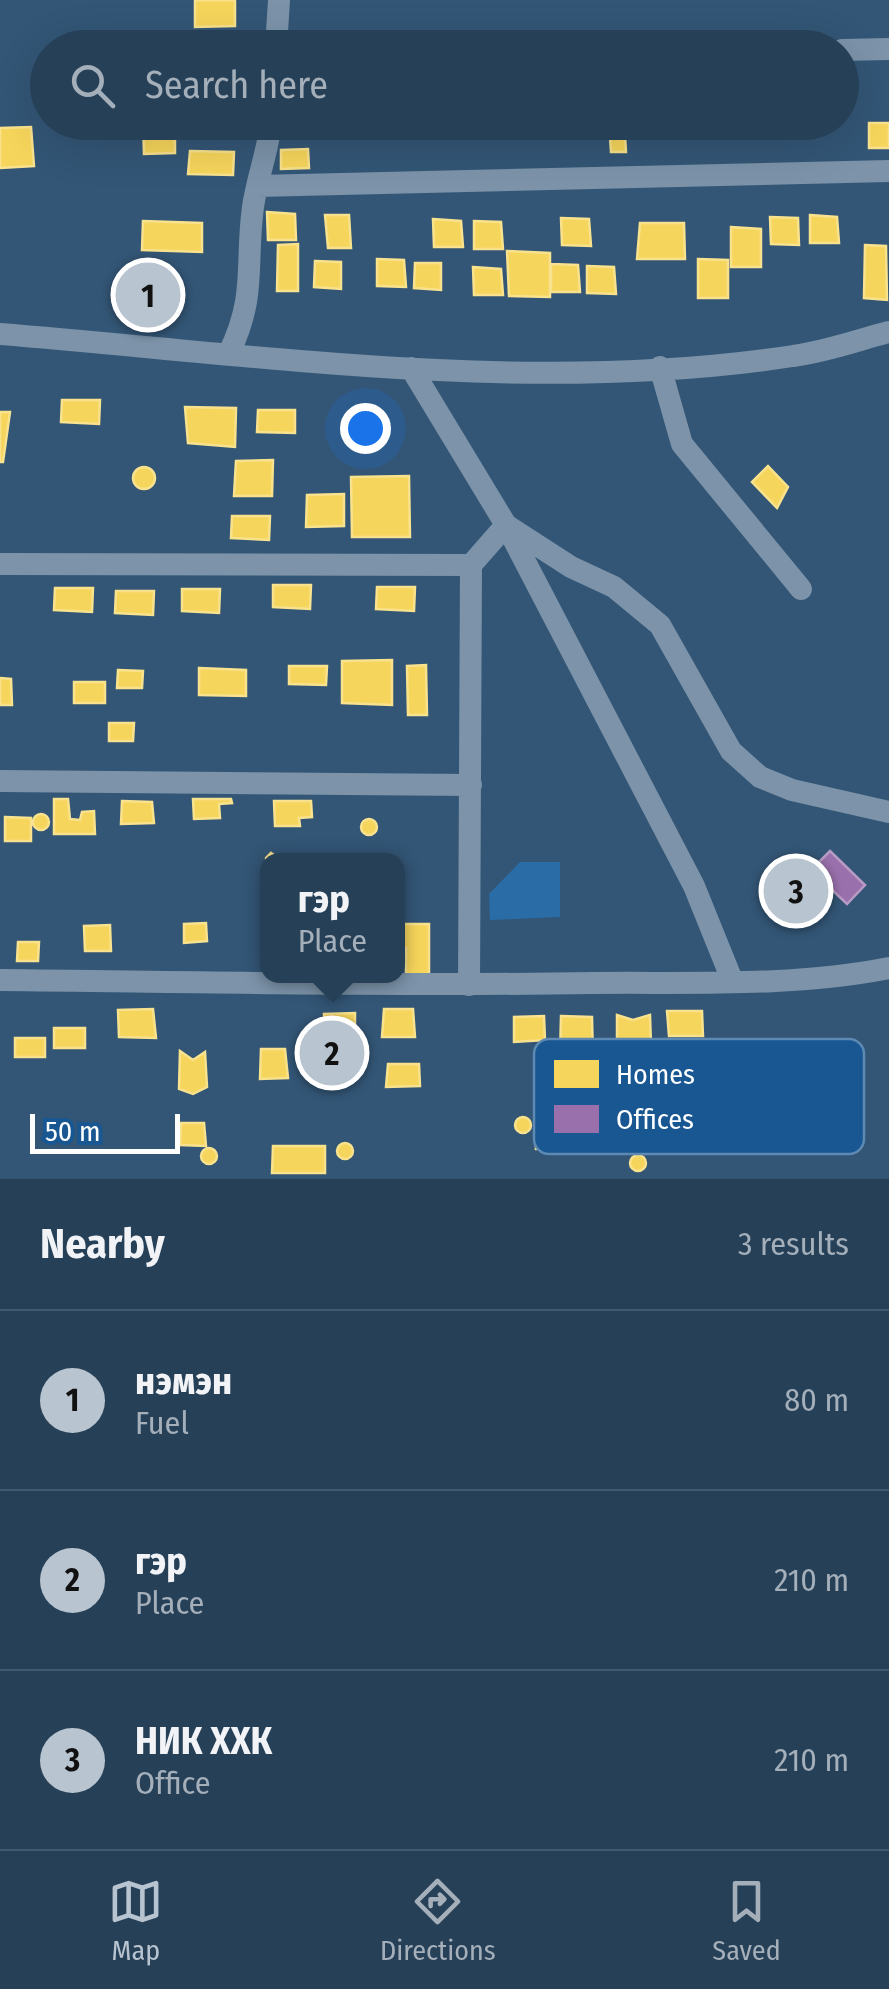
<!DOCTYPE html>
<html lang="en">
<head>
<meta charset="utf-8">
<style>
	:root { --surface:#264058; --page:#324b61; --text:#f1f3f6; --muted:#a4afba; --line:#42596e; --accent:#b8c4cf }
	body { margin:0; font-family:"Fira Sans Condensed",sans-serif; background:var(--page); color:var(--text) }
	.scale { position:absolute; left:30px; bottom:25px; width:150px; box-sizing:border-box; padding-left:10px; border:5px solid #fff; border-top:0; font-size:28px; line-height:35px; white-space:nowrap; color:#fff; -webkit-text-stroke:8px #185791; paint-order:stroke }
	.you { position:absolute; left:365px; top:428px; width:35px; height:35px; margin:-25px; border:8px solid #fff; border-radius:50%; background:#1a73e8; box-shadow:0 0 0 15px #1a73e833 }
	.badge { display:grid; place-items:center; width:65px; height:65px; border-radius:50%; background:var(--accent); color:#111; font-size:32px; font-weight:700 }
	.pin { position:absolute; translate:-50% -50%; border:5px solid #fff; box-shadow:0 2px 10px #0006 }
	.popup { position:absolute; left:260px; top:853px; width:145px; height:130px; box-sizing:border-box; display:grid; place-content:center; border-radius:20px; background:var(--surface); filter:drop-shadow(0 2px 8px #0005); font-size:32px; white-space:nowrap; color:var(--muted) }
	.popup b { font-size:38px; color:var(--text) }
	.popup::after { content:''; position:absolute; left:50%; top:100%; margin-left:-20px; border:20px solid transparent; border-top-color:var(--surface) }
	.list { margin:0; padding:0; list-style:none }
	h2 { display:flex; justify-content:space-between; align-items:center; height:130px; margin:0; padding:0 40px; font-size:42px }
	h2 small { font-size:32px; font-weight:400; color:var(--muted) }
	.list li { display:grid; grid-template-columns:65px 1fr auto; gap:30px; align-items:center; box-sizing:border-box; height:180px; padding:0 40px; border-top:2px solid var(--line) }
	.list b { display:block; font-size:38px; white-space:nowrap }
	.list p { margin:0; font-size:32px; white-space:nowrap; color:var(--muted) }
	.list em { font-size:32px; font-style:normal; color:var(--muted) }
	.icon { flex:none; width:55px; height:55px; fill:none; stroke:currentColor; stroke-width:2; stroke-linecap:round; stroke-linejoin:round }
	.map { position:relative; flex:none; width:889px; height:1179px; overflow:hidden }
	.search { position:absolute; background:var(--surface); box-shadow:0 10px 40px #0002; left:30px; right:30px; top:30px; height:110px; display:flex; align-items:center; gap:25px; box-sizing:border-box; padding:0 35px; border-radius:55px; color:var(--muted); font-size:38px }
	.sheet { height:670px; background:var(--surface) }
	nav { display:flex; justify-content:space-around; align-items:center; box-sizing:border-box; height:140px; border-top:2px solid var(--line); background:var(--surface); font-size:28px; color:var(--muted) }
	nav a { display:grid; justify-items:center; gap:5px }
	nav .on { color:var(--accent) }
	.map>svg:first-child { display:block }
	.green { fill:#296ca6 }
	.homes { fill:#f6d55c; stroke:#f9e28d; stroke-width:2.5 }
	.offices { fill:#9970ab; stroke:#b89bc4; stroke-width:2.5 }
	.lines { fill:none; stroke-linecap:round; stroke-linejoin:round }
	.minor { stroke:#7c93a9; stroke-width:22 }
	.key { fill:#185791; stroke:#5d89b2; stroke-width:2.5 }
	.key-label { font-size:28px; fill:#fff }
</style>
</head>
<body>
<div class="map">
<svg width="889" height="1179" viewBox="0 0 889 1179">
	<rect width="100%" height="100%" fill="#335676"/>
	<path class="green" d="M520 862H560V917L490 920 489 894Z"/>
	<path class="homes" d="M195 0H235V26L195 27Z
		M842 79H851L850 103H842Z
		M143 122H175V153L144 154Z
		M289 122H310L300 132Z
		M473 122H489L490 134 474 133Z
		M869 123H889V148H869Z
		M31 127 34 166 0 168V128Z
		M610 136H625L626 152H611Z
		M308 149 309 168 281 169V150Z
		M190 151 234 152 233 175 188 174Z
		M267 212 295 214 296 240H268Z
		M325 215H349L351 248H328Z
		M810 215 837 217 839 243H810Z
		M770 217 798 218 799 245 771 244Z
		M561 218 589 219 591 246 562 245Z
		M433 219 461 221 463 247H434Z
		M143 221 202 223V252L142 250Z
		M474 221 501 222 503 249H474Z
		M640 223H684L685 259H637Z
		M731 227 761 229V267H731Z
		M298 244V291H277L278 245Z
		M865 245 886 246 887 300 864 298Z
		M507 251 550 253V297L509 296Z
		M377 259 404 260 406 287 377 286Z
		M698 259 728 260V298H698Z
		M315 261 341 262V289L314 287Z
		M415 263H441V290L414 288Z
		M551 264 578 265 580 292H551Z
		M587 266 614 267 616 294 587 293Z
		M473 267 501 269 503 295H474Z
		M62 400H100L99 424 61 422Z
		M185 407 236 408 235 447 188 443Z
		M258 410H295V433L257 432Z
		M0 412H10L3 462H0Z
		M273 460 272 496H234L236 461Z
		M768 466 788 487 777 508 752 482Z
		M133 478a11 11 0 1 1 22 0a11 11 0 1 1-22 0Z
		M409 476 410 537H352L351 477Z
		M344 494V526L306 527 307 495Z
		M232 516H270L269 540 231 538Z
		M273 585H311L310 609 273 607Z
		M377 587H415L414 611 376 609Z
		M55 588H93L92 612 54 610Z
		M182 589H220L219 613 182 611Z
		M116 591H154L153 615 115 613Z
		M392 660V705L342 703V661Z
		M426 665 427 715H408L407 666Z
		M289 666H327L326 685 289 684Z
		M199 668 246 670V696L199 695Z
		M118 670 143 671 142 688H117Z
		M0 678 11 679 12 705H0Z
		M74 682H105V703H74Z
		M109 723H134L133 741H109Z
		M54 799H68L70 819 80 820 82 812 94 811 95 834H54Z
		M193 799H231L232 803 219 804 220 818 194 819Z
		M122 801 152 802 154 823 121 824Z
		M274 801H311L312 817 299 818 300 826H275Z
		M33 822a8 8 0 1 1 16 0a8 8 0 1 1-16 0Z
		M5 817 31 818V841H5Z
		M361 827a8 8 0 1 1 16 0a8 8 0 1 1-16 0Z
		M271 853 281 860H267V866L266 858Z
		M206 923 207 941 184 943V924Z
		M397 924H429V976H406V948H397Z
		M110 925 111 951H85L84 926Z
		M18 942H39L38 961H17Z
		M153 1009 156 1038 119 1037 118 1010Z
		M384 1009H413L415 1037H382Z
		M667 1011H702L703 1036H669Z
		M355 1013V1034H324V1014Z
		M617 1015 633 1020 650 1015 651 1045 617 1048Z
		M544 1016 545 1040 514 1042V1017Z
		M561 1016 592 1017 593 1057H560Z
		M54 1028H85V1048H54Z
		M15 1038H45V1057H15Z
		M324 1053a8 8 0 1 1 16 0a8 8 0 1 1-16 0Z
		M261 1049H285L288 1078 260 1079Z
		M180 1051 193 1060 205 1052 207 1087 193 1094 179 1089Z
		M388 1064H419L420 1086 386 1087Z
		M860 1096 863 1119 818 1126 821 1101Z
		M771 1110 772 1132 746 1133 745 1114Z
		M515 1125a8 8 0 1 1 16 0a8 8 0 1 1-16 0Z
		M690 1121 691 1140 663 1143V1122Z
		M181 1123H204L206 1146 180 1145Z
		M535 1125H569V1147L536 1149Z
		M645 1126 646 1148 619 1149 618 1127Z
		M337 1151a8 8 0 1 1 16 0a8 8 0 1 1-16 0Z
		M273 1146H325V1173H272Z
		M201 1156a8 8 0 1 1 16 0a8 8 0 1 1-16 0Z
		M630 1163a8 8 0 1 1 16 0a8 8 0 1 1-16 0Z"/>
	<path class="offices" d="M830 851 865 885 847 904 827 885 792 922 765 896 802 858 813 868Z"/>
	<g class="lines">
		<path class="minor" d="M276 48 279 0
			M842 50 889 49
			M257 186 889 171
			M0 334C262 355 531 396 793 356 825 352 858 340 889 332
			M229 353C257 295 245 266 253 207 257 178 268 152 271 122
			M660 367 682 444 801 589
			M411 368 506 525 571 567 614 587 660 625 731 751 760 777 792 790 889 812
			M0 564 471 565
			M0 781 471 785
			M0 980C198 982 395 986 593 983 691 982 793 987 889 968
			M469 985 471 565 506 525 694 886 732 980"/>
	</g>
	<rect x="534" y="1039" width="330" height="115" rx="15" class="key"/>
	<rect x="554" y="1060" width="45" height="28" fill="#f6d55c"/>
	<rect x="554" y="1105" width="45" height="28" fill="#9970ab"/>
	<g class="key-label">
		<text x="616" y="1084">Homes</text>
		<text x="616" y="1129">Offices</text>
	</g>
</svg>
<div class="scale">50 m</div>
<div class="you"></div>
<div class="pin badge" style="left:148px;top:295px">1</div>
<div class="pin badge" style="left:332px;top:1053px">2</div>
<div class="popup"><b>гэр</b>Place</div>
<div class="pin badge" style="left:796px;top:891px">3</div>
<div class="search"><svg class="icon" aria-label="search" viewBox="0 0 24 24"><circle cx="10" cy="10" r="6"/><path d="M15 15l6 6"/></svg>Search here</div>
</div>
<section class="sheet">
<h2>Nearby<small>3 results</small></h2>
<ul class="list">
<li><span class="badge">1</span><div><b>нэмэн</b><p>Fuel</p></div><em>80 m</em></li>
<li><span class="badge">2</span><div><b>гэр</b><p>Place</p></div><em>210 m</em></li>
<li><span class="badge">3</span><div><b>НИК ХХК</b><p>Office</p></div><em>210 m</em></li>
</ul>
</section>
<nav>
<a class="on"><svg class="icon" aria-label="map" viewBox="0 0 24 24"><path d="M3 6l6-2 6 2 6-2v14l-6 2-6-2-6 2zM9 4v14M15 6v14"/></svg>Map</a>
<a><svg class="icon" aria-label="directions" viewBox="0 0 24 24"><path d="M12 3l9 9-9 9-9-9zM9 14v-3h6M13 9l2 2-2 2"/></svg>Directions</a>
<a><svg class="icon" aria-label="saved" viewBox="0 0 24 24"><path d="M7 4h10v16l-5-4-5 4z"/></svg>Saved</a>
</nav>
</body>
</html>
